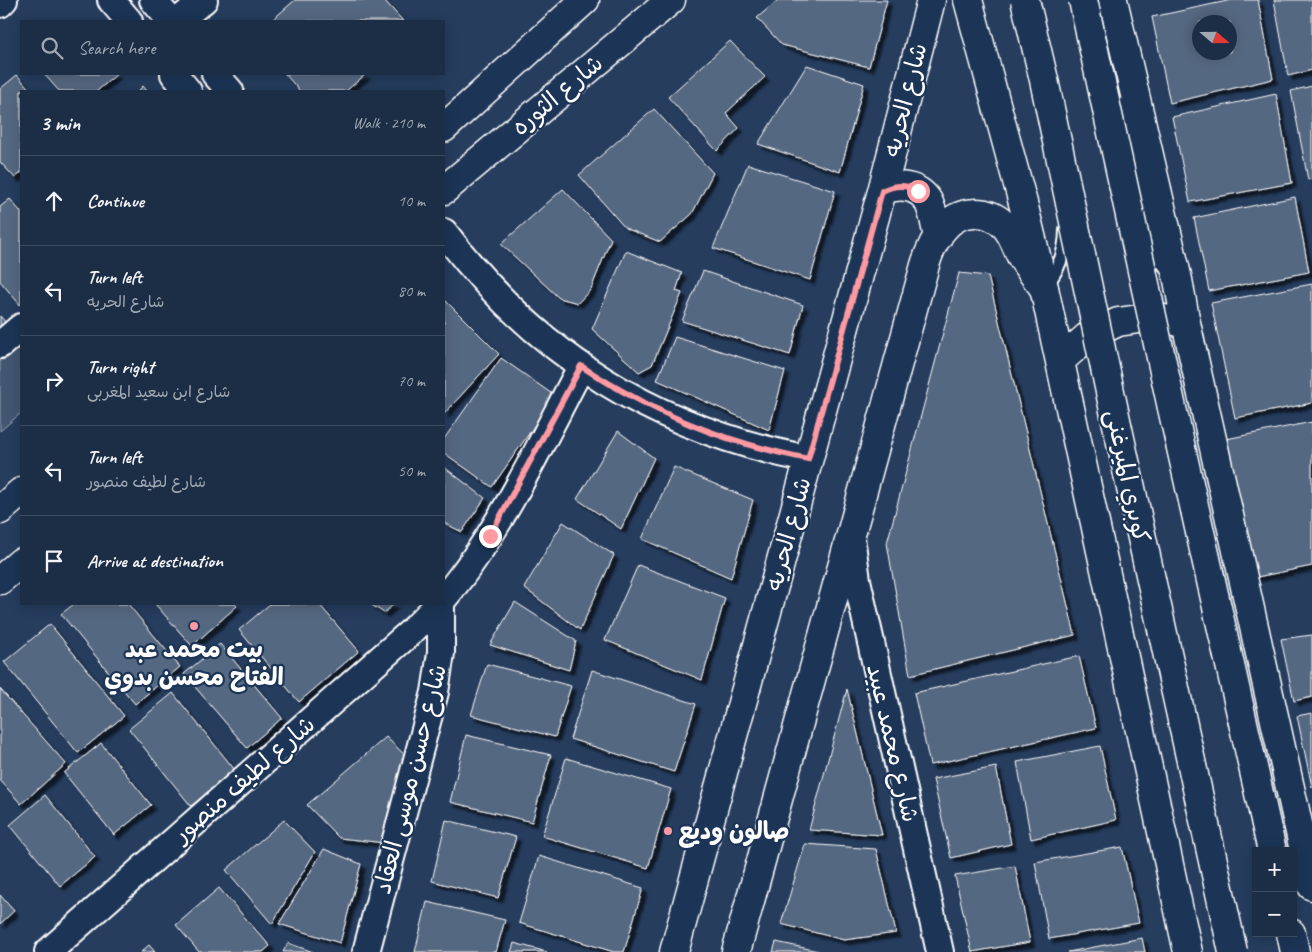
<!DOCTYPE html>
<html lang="en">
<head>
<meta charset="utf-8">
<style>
	:root { --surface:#1c2e46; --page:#25364d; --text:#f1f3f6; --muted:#a0a8b3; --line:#3a4a5f }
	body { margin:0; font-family:Caveat,"Playpen Sans Arabic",sans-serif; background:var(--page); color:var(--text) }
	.controls { position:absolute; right:15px; bottom:15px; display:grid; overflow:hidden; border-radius:0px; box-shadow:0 2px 12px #0003 }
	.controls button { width:45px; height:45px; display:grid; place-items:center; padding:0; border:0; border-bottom:1px solid var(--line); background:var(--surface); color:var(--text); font:25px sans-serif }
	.compass { position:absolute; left:1192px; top:15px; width:45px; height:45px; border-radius:50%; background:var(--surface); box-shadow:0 2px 12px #0003; rotate:110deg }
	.stop { position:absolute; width:15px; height:15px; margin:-11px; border:4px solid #ff9aa2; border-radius:50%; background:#fff }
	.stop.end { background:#ff9aa2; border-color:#fff; box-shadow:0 1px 5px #0008 }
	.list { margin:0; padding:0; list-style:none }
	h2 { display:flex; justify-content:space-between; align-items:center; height:65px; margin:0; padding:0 20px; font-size:21px }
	h2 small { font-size:16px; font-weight:400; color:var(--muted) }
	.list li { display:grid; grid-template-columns:32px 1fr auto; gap:15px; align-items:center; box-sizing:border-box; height:90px; padding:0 20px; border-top:1px solid var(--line) }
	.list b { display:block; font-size:19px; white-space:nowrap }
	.list p { margin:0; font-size:16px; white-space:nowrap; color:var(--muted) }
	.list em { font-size:16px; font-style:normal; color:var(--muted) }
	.icon { flex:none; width:28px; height:28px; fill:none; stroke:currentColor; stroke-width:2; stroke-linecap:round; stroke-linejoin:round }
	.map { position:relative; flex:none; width:1312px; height:952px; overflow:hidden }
	.search { position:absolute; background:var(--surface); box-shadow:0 2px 12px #0003; left:20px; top:20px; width:425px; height:55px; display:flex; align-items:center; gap:12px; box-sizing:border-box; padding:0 18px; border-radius:0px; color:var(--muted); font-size:19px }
	.panel { position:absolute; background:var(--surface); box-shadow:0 2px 12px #0003; left:20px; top:90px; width:425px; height:515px; border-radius:0px }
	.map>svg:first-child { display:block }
	.green { fill:#425672; stroke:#a0aab8 }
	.building { fill:#556781; stroke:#fff; fill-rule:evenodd; filter:url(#shadow) }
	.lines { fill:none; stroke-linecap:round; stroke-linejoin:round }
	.service-casing { stroke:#fff; stroke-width:16 }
	.minor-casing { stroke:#fff; stroke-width:30 }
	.tertiary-casing { stroke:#fff; stroke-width:31 }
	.secondary-casing { stroke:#fff; stroke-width:31 }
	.trunk-casing { stroke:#fff; stroke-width:31 }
	.service { stroke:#1d3557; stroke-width:12 }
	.minor { stroke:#1d3557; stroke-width:26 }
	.tertiary { stroke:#1d3557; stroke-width:28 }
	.secondary { stroke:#1d3557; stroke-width:28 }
	.trunk { stroke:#1d3557; stroke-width:28 }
	.secondary-bridge-casing { stroke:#fff; stroke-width:31; stroke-linecap:butt }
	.secondary-bridge { stroke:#1d3557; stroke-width:28 }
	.route { stroke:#ff9aa2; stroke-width:6 }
	.poi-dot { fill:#ff9aa2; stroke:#1d3557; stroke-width:2 }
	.labels { text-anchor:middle; stroke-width:4.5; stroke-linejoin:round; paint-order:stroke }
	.street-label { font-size:24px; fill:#fff; stroke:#1d3557 }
	.poi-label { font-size:24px; font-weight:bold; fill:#fff; stroke:#1d3557 }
</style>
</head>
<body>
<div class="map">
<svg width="1312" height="952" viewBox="0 0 1312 952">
	<defs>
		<filter id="shadow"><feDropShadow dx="4.5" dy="4.5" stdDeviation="1" flood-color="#0009"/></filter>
	</defs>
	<rect width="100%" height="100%" fill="#263d5e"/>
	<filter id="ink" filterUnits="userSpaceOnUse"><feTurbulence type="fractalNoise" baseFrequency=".02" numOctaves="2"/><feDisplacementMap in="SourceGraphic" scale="10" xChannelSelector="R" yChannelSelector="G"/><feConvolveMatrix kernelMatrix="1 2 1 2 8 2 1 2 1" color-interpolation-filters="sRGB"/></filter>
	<g filter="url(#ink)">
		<path class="green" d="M21 338V413L0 431V357Z"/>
		<path class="building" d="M295 0H384L403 21H271Z
			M778 0H887L869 67 782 45 757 18Z
			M1232 0H1258L1273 79 1170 103 1152 17ZM1200 22H1230V52H1200Z
			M1274 0H1312V70L1288 76Z
			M730 41 765 77 726 113 739 128 717 151 668 97Z
			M807 65 864 84 840 172 758 144Z
			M44 74H117L97 91H59Z
			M285 74H366L346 91H300Z
			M17 75 31 91H21V173L15 178 0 162V89Z
			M143 86 147 91H138Z
			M1312 86V179L1308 180 1291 91Z
			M1276 94 1292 183 1190 202 1172 117Z
			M654 109 713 173 692 214 660 242 625 228 579 175Z
			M748 164 835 191 810 280 713 248Z
			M563 189 611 239 591 289 578 303 559 298 501 244Z
			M1295 197 1309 272 1209 291 1194 218Z
			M10 199 21 212V306L0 281V207Z
			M626 251 682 273 676 291 682 293 652 365 639 372 592 329Z
			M703 271 803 305 790 355 682 321Z
			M959 273 988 276 1075 635 910 675 887 543Z
			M1312 284V403L1235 418 1211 303Z
			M444 299 499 354 444 414Z
			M0 316 7 324 0 330Z
			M675 337 785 371 769 430 657 380Z
			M501 358 555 396 492 487 444 453V439Z
			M1312 422V566L1252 578 1226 439Z
			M618 431 654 458 621 529 577 499Z
			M444 467 485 498 462 532 444 523Z
			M674 467 753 500 731 578 642 539Z
			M563 522 614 555 580 630 524 588Z
			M638 565 725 598 702 680 605 640Z
			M515 602 576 641 569 670 490 645Z
			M74 604H128L180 667 135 704 61 614Z
			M155 604H235L237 606 192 646Z
			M270 604H319L359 651 299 702 239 630Z
			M370 604H394L384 613Z
			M50 624 124 716 78 753 4 662Z
			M1312 635V697L1294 701 1281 639Z
			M220 644 282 718 247 748 184 674Z
			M1079 656 1096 728 930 765 914 693Z
			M487 664 571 686 555 737 471 715Z
			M592 670 696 704 674 772 570 739Z
			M0 689 66 764 21 804 0 780Z
			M847 689 882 835 809 830Z
			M173 693 235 770 191 806 129 729Z
			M1312 713V787L1297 716Z
			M466 735 551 755 532 822 450 802Z
			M386 737 408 758 385 843 339 838 307 805Z
			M101 743 151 805 114 835 64 773Z
			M1100 746 1116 820 1031 839 1017 762Z
			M566 758 671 789 648 868 542 836Z
			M996 767 1011 844 951 858 933 779Z
			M45 795 95 857 60 886 10 825Z
			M284 820 315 852 272 924 226 870Z
			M446 820 516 837 498 898 432 881Z
			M805 844 876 849 896 933 844 940 781 924Z
			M1122 847 1139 923 1049 939 1035 862Z
			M324 849 361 864 340 943 279 924Z
			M539 856 643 888 624 952H614L519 923Z
			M1015 866 1030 942 972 952 955 876Z
			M219 888 270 946 263 952H199L176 925Z
			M0 895 14 911 0 924Z
			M427 902 505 920 496 952H415Z
			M1142 938 1145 952H1068Z
			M776 942 823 952H773Z
			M288 943 313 952H283Z
			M514 943 547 952H511Z
			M149 945 155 952H141Z"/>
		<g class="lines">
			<defs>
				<path id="service" d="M1120 105 1154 248 1158 257 1169 271
					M1045 286C1060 269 1066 251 1066 229"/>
				<path id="minor" d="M111 0 129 21
					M153 0 171 21
					M0 4 4 0
					M178 21 204 0
					M174 74 188 91
					M215 74 230 91
					M444 232C537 356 656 429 808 459
					M0 345 21 327
					M851 537 857 580 940 952
					M444 598C501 531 540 444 581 367
					M48 952 413 630 439 604
					M366 952 435 692 441 653V604"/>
				<path id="tertiary" d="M882 191C897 183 918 185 928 201 934 212 935 225 938 237
					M674 952 882 191 931 0
					M736 952 925 265C929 252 935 238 944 228 960 209 988 208 1005 226 1013 235 1016 246 1021 256 1028 268 1036 278 1044 288"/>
				<path id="secondary" d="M1291 933 1295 952"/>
				<path id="trunk" d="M968 0 1023 203 1044 288 1188 952
					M1113 0 1178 280 1186 323 1312 886
					M444 128 585 0
					M444 190 671 0
					M1060 361 1087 337 1118 322 1153 317 1175 321
					M0 510 21 492
					M0 580 21 562"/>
			</defs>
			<use href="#service" class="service-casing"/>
			<use href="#minor" class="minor-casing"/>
			<use href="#tertiary" class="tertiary-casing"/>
			<use href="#secondary" class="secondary-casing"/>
			<use href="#trunk" class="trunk-casing"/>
			<use href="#service" class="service"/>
			<use href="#minor" class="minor"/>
			<use href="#tertiary" class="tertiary"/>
			<use href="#secondary" class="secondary"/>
			<use href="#trunk" class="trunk"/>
			<defs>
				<path id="secondary-bridge" d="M1025 0 1044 80 1116 420 1233 952
					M1083 0 1172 408 1272 851"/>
			</defs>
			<use href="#secondary-bridge" class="secondary-bridge-casing"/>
			<use href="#secondary-bridge" class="secondary-bridge"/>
		</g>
	</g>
	<g class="lines" filter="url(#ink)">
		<path class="route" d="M490 536 581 366C655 414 722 442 808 459L882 191C893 185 906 184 918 191"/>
	</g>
	<g class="poi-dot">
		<circle cx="194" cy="626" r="5"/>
		<circle cx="668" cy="831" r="5"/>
	</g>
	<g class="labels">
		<g class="street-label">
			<text transform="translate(557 95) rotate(-40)" y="8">شارع الثوره</text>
			<text transform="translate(905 100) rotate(-76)" y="8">شارع الحريه</text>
			<text transform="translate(1128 476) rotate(78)" y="8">كوبري الميرغنى</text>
			<text transform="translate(788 534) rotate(-75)" y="8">شارع الحريه</text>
			<text transform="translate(893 743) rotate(77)" y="8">شارع محمد عبيد</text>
			<text transform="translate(244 779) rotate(-41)" y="8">شارع لطيف منصور</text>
			<text transform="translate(410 779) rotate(-76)" y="8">شارع حسن موسى العقاد</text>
		</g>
		<g class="poi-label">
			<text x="194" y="657">بيت محمد عبد<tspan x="194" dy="28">الفتاح محسن بدوي</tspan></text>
			<text x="678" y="839" text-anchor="start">صالون وديع</text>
		</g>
	</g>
</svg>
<div class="controls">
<button>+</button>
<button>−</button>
</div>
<svg class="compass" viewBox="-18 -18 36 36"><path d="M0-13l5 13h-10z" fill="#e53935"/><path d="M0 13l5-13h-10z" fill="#a0a8b3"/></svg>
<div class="stop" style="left:918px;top:191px"></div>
<div class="stop end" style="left:490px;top:536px"></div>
<div class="search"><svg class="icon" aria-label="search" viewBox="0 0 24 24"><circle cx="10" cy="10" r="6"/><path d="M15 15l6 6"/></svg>Search here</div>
<section class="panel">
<h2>3 min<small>Walk · 210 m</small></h2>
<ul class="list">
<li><svg class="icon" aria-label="ahead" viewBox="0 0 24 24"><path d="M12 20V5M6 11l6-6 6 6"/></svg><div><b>Continue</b></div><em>10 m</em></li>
<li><svg class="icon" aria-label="left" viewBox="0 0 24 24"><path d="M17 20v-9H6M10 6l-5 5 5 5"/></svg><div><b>Turn left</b><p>شارع الحريه</p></div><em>80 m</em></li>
<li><svg class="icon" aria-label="right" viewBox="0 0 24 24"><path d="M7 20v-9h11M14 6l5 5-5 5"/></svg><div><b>Turn right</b><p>شارع ابن سعيد المغربى</p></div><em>70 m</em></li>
<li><svg class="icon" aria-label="left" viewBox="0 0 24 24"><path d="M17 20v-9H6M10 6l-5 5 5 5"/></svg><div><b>Turn left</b><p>شارع لطيف منصور</p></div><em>50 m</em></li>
<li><svg class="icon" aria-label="arrive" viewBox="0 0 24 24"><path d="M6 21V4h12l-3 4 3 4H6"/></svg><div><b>Arrive at destination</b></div></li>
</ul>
</section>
</div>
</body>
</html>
